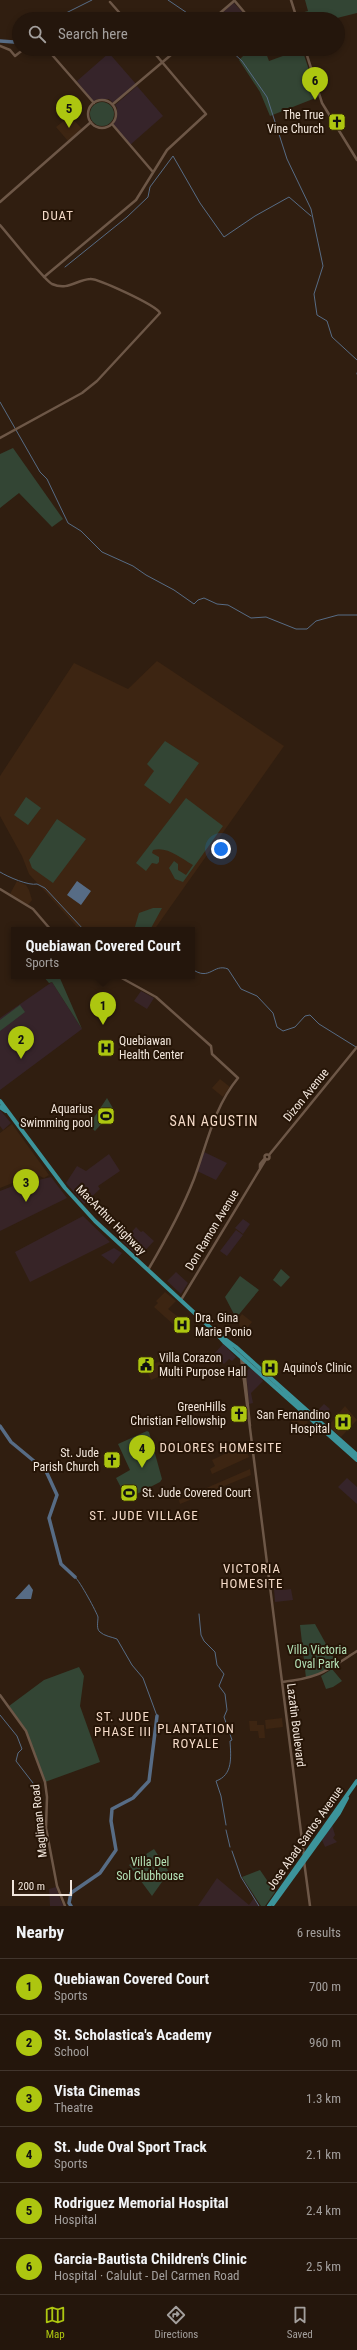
<!DOCTYPE html>
<html lang="en">
<head>
<meta charset="utf-8">
<style>
	:root { --surface:#24160c; --page:#30231a; --text:#f1f3f6; --muted:#a39f9d; --line:#41352d; --accent:#adc610 }
	body { margin:0; font-family:"Roboto Condensed",sans-serif; background:var(--page); color:var(--text) }
	.scale { position:absolute; left:12px; bottom:10px; width:60px; box-sizing:border-box; padding-left:4px; border:2px solid #f2e6dc; border-top:0; font-size:11px; line-height:14px; white-space:nowrap; color:#f2e6dc; -webkit-text-stroke:3px #261507; paint-order:stroke }
	.you { position:absolute; left:221px; top:849px; width:14px; height:14px; margin:-10px; border:3px solid #fff; border-radius:50%; background:#1a73e8; box-shadow:0 0 0 6px #1a73e833 }
	.badge { display:grid; place-items:center; width:26px; height:26px; border-radius:50%; background:var(--accent); color:#111; font-size:13px; font-weight:700 }
	.pin { position:absolute; translate:-50% -33px; filter:drop-shadow(0 1px 2px #0008) }
	.pin::after { content:''; position:absolute; top:21px; width:14px; height:12px; background:inherit; clip-path:polygon(0 0,100% 0,50% 100%) }
	.popup { position:absolute; left:11px; top:927px; width:184px; height:52px; box-sizing:border-box; display:grid; place-content:center; border-radius:0px; background:var(--surface); filter:drop-shadow(0 1px 3px #0005); font-size:13px; white-space:nowrap; color:var(--muted) }
	.popup b { font-size:15px; color:var(--text) }
	.popup::after { content:''; position:absolute; left:50%; top:100%; margin-left:-8px; border:8px solid transparent; border-top-color:var(--surface) }
	.list { margin:0; padding:0; list-style:none }
	h2 { display:flex; justify-content:space-between; align-items:center; height:52px; margin:0; padding:0 16px; font-size:17px }
	h2 small { font-size:13px; font-weight:400; color:var(--muted) }
	.list li { display:grid; grid-template-columns:26px 1fr auto; gap:12px; align-items:center; box-sizing:border-box; height:56px; padding:0 16px; border-top:1px solid var(--line) }
	.list b { display:block; font-size:15px; white-space:nowrap }
	.list p { margin:0; font-size:13px; white-space:nowrap; color:var(--muted) }
	.list em { font-size:13px; font-style:normal; color:var(--muted) }
	.icon { flex:none; width:22px; height:22px; fill:none; stroke:currentColor; stroke-width:2; stroke-linecap:round; stroke-linejoin:round }
	.map { position:relative; flex:none; width:357px; height:1906px; overflow:hidden }
	.search { position:absolute; background:var(--surface); box-shadow:0 2px 6px #0003; left:12px; right:12px; top:12px; height:44px; display:flex; align-items:center; gap:10px; box-sizing:border-box; padding:0 14px; border-radius:22px; color:var(--muted); font-size:15px }
	.sheet { height:388px; background:var(--surface) }
	nav { display:flex; justify-content:space-around; align-items:center; box-sizing:border-box; height:56px; border-top:1px solid var(--line); background:var(--surface); font-size:11px; color:var(--muted) }
	nav a { display:grid; justify-items:center; gap:2px }
	nav .on { color:var(--accent) }
	.map>svg:first-child { display:block }
	.commercial { fill:#372427 }
	.built { fill:#3d2512 }
	.education { fill:#36242a }
	.green { fill:#334534 }
	.water { fill:#576c85 }
	.lines { fill:none; stroke-linecap:round; stroke-linejoin:round }
	.stream { stroke:#576c85; stroke-width:1 }
	.river { stroke:#576c85; stroke-width:3.5 }
	.secondary { stroke:#6d5747; stroke-width:2.5 }
	.highway { stroke:#3c949b; stroke-width:4 }
	.labels { text-anchor:middle; stroke-width:4; stroke-linejoin:round; paint-order:stroke }
	.poi-label { font-size:12px; fill:#f2e6dc; stroke:#261507; text-anchor:end }
	.street-label { font-size:12px; fill:#f2e6dc; stroke:#261507 }
	.park-label { font-size:12px; fill:#b3e1b6; stroke:#261507 }
	.neighbourhood-label { font-size:13px; letter-spacing:1px; fill:#f4dac8; stroke:#261507 }
	.quarter-label { font-size:14px; letter-spacing:1px; fill:#f4dac8; stroke:#261507 }
</style>
</head>
<body>
<div class="map">
<svg width="357" height="1906" viewBox="0 0 357 1906">
	<rect width="100%" height="100%" fill="#301e10"/>
	<path class="commercial" d="M233 2 247 17 215 19Z
		M141 991 154 998 147 1009 134 1001Z
		M0 1110 11 1123 3 1130 0 1126Z
		M109 1154 120 1171 98 1186 100 1189 84 1204 66 1183 77 1166 86 1171Z
		M51 1177 67 1198 0 1231V1191L13 1186Z
		M83 1216 110 1242 30 1282 15 1252Z
		M136 1227 141 1232 143 1231 154 1241 139 1257 123 1242Z
		M176 1272 188 1283 181 1294 167 1281Z
		M223 1344 236 1357 232 1361 229 1359 224 1364 213 1355Z
		M251 1367 260 1374 263 1381 251 1393 253 1403 249 1404 246 1371Z
		M324 1404 330 1409 321 1420 314 1414Z
		M283 1587 284 1590 291 1589 293 1600 275 1602 274 1588Z
		M332 1825 335 1835 333 1838 337 1842 325 1847 322 1840Z
		M217 1878 249 1905 254 1898 259 1906H198Z
		M56 1887 61 1901 64 1906H50L49 1889Z"/>
	<path class="built" d="M70 116 82 129 68 141 56 127Z
		M157 661 284 746 154 930H87L78 928 29 874 22 856 0 816V776L74 663 128 689Z
		M17 881 26 885 29 890 32 900 28 905 10 894Z
		M220 1079 230 1087 223 1097 212 1088Z
		M12 1124 49 1175 44 1178 35 1174 0 1188V1133Z
		M165 1292 176 1301 168 1309 181 1319 175 1326 154 1307 158 1303 156 1301Z
		M242 1314 252 1322 243 1333 237 1320Z
		M161 1361 167 1373 151 1380 145 1367Z
		M345 1406 357 1420 341 1437 328 1426Z
		M299 1413 308 1422 296 1436 289 1424Z
		M244 1445 249 1457 212 1474 210 1469 215 1466 212 1460Z
		M250 1469 251 1475 180 1504 179 1500Z
		M282 1718 283 1727 266 1729 265 1720Z
		M249 1721H257V1725H264L265 1738H259L258 1731H250Z"/>
	<path class="education" d="M109 53 136 84 113 103 109 99H97L93 102 77 81Z
		M137 86 163 116 130 145 113 125 117 117V108L115 105Z
		M52 982 82 1029 0 1090V1018Z
		M204 1152 227 1163 216 1180 197 1171Z
		M243 1219 250 1224 243 1234 235 1228Z
		M236 1230 243 1235 227 1256 220 1251Z
		M114 1248 122 1253 113 1264 101 1255Z
		M347 1478 357 1487V1504L338 1487Z"/>
	<path class="green" d="M305 0H357V13L333 19H299L297 14 308 11Z
		M250 49H266L269 51 266 53 269 61 302 49 318 97 270 116 260 92 239 60Z
		M90 114a12 12 0 1 1 24 0a12 12 0 1 1-24 0Z
		M13 448 63 519 52 527 19 493 0 508V454Z
		M165 741 199 763 170 804 144 785 154 771 147 764Z
		M26 797 41 808 28 825 14 815Z
		M186 798 223 826 183 882 175 879 169 868 174 861 178 864V870L186 875 193 865C181 858 167 846 153 850L152 853 159 857V862L157 864 152 863 146 871 136 863Z
		M57 819 86 839 53 883 32 868 29 860Z
		M153 908H162L150 930H134L139 913Z
		M43 976H59L82 1029 52 982 49 983Z
		M20 1005 25 1012 0 1031V1020Z
		M107 1098 114 1110 95 1131 89 1125Z
		M281 1269 290 1277 281 1287 273 1280Z
		M240 1276 259 1290 236 1318 225 1297Z
		M147 1431 149 1432 162 1479 160 1482 127 1499 116 1478 130 1470 118 1444Z
		M315 1624 336 1662 321 1674 306 1678 300 1625Z
		M79 1667 84 1676 80 1706 100 1762 45 1782 26 1731 9 1706 44 1680Z
		M332 1669 342 1681 333 1687 326 1689 321 1676Z
		M154 1849 169 1872 152 1896 129 1865Z
		M260 1870 275 1892 265 1906H261L242 1877Z"/>
	<path class="water" d="M77 881 91 891 81 905 67 895Z
		M29 1584 33 1590 31 1599H15Z"/>
	<g class="lines">
		<path class="stream" d="M168 0 196 19
			M54 19 92 0
			M229 49 242 61 267 97 287 159 311 209 323 266 314 294 317 315 327 321 332 337 357 360
			M65 267 127 217 148 197 150 187 173 156 200 203 224 237 255 216 289 197 311 216
			M357 373V374
			M0 402 40 472 47 479 68 523 81 531 102 552 133 566 146 575 174 590 194 604 198 600 204 598 217 604 228 605 251 618 266 617 296 629H307L316 621 338 615H357
			M0 872C8 877 29 886 37 884L45 888 84 930
			M192 969C210 982 213 963 228 969L241 989 257 996 273 1013 277 1027 283 1031 295 1027 305 1016 310 1015 319 1024 356 1047
			M75 1577C80 1581 97 1613 98 1617 98 1622 96 1629 100 1632 104 1636 112 1637 117 1639L132 1665 143 1678 157 1716
			M199 1614 201 1635 204 1641 215 1652 217 1665 224 1674 219 1686 225 1694 227 1710 224 1717 232 1740 230 1741C231 1757 233 1775 216 1781L221 1796 226 1825
			M0 1715 17 1736 22 1749 18 1753 16 1761 33 1783 36 1796 42 1804
			M226 1830 230 1847
			M232 1851 241 1877 259 1906"/>
		<path class="river" d="M0 41 14 42 19 39
			M0 1426 11 1442 46 1471 57 1495 49 1518 61 1564 75 1577
			M71 1906 69 1903 71 1893 100 1873 116 1850 111 1821 112 1809 133 1798 149 1781 157 1716"/>
		<path class="secondary" d="M234 0 250 19
			M291 0 297 19
			M110 2 125 19
			M213 19 234 1
			M0 46 10 50 15 56 24 49
			M47 49 94 103
			M305 49 322 103 357 160
			M88 114a14 14 0 1 1 28 0a14 14 0 1 1-28 0Z
			M113 104 178 49
			M112 124 153 172
			M0 202 91 122
			M0 225C9 235 44 280 52 284 68 291 76 280 90 279 97 278 156 305 160 313L97 381 82 393 0 438
			M44 277 136 200 167 150 206 114 151 49
			M0 889 33 909 51 930
			M118 976 156 997 211 1046 212 1054 238 1078C214 1107 207 1144 194 1179 182 1210 165 1241 148 1270
			M264.5 1157a2.5 2.5 0 1 1 5 0a2.5 2.5 0 1 1-5 0Z
			M269 1155 357 1047
			M260 1168V1164L265 1158
			M181 1300 266 1159
			M241 1357 304 1856
			M243 1358 250 1426
			M282 1682C320 1678 326 1671 357 1651
			M0 1695 26 1731 45 1782 47 1797 46 1828 57 1886 65 1906
			M304 1861 310 1906"/>
		<path class="highway" d="M0 1101 65 1188 95 1221 214 1331 236 1347 357 1455
			M0 1107 6 1111
			M214 1331 224 1342 357 1460
			M273 1904 339 1813 347 1798
			M269 1906 357 1781"/>
	</g>
	<defs>
		<symbol id="church-square" viewBox="-11 -11 22 22"><rect x="-9" y="-9" width="18" height="18" rx="4" fill="#adc610" stroke="#261507"/><path d="M-1.2-6h2.4v3.5h3.3v2.4h-3.3V6h-2.4V-.1h-3.3v-2.4h3.3Z" fill="#111"/></symbol>
		<symbol id="hospital-square" viewBox="-11 -11 22 22"><rect x="-9" y="-9" width="18" height="18" rx="4" fill="#adc610" stroke="#261507"/><path d="M-5-5h3v3.5h4V-5h3V5h-3V1.5h-4V5h-3Z" fill="#111"/></symbol>
		<symbol id="stadium-square" viewBox="-11 -11 22 22"><rect x="-9" y="-9" width="18" height="18" rx="4" fill="#adc610" stroke="#261507"/><path d="M0-5a6.5 5 0 1 0 0 10a6.5 5 0 1 0 0-10ZM-3.5-1.8h7v3.6h-7Z" fill="#111"/></symbol>
		<symbol id="civic-square" viewBox="-11 -11 22 22"><rect x="-9" y="-9" width="18" height="18" rx="4" fill="#adc610" stroke="#261507"/><path d="M-.6-6.5H3V-4.5H.6V-3L4-1V1h2V6H-6V1h2V-1L-.6-3ZM-1.2 2.5V6h2.4V2.5Z" fill="#111"/></symbol>
	</defs>
	<g fill-rule="evenodd">
		<use href="#church-square" x="327" y="112" width="20" height="20"/>
		<use href="#hospital-square" x="96" y="1038" width="20" height="20"/>
		<use href="#stadium-square" x="96" y="1106" width="20" height="20"/>
		<use href="#hospital-square" x="172" y="1315" width="20" height="20"/>
		<use href="#civic-square" x="136" y="1355" width="20" height="20"/>
		<use href="#hospital-square" x="260" y="1358" width="20" height="20"/>
		<use href="#church-square" x="229" y="1404" width="20" height="20"/>
		<use href="#hospital-square" x="333" y="1412" width="20" height="20"/>
		<use href="#church-square" x="102" y="1450" width="20" height="20"/>
		<use href="#stadium-square" x="119" y="1483" width="20" height="20"/>
	</g>
	<g class="labels">
		<g class="poi-label">
			<text x="324" y="119">The True<tspan x="324" dy="14">Vine Church</tspan></text>
			<text x="119" y="1045" text-anchor="start">Quebiawan<tspan x="119" dy="14">Health Center</tspan></text>
			<text x="93" y="1113">Aquarius<tspan x="93" dy="14">Swimming pool</tspan></text>
			<text x="195" y="1322" text-anchor="start">Dra. Gina<tspan x="195" dy="14">Marie Ponio</tspan></text>
			<text x="159" y="1362" text-anchor="start">Villa Corazon<tspan x="159" dy="14">Multi Purpose Hall</tspan></text>
			<text x="283" y="1372" text-anchor="start">Aquino's Clinic</text>
			<text x="226" y="1411">GreenHills<tspan x="226" dy="14">Christian Fellowship</tspan></text>
			<text x="330" y="1419">San Fernandino<tspan x="330" dy="14">Hospital</tspan></text>
			<text x="99" y="1457">St. Jude<tspan x="99" dy="14">Parish Church</tspan></text>
			<text x="142" y="1497" text-anchor="start">St. Jude Covered Court</text>
		</g>
		<g class="street-label">
			<text transform="translate(306 1095) rotate(-51)" y="4">Dizon Avenue</text>
			<text transform="translate(111 1220) rotate(45)" y="4">MacArthur Highway</text>
			<text transform="translate(212 1230) rotate(-59)" y="4">Don Ramon Avenue</text>
			<text transform="translate(296 1725) rotate(83)" y="4">Lazatin Boulevard</text>
			<text transform="translate(39 1821) rotate(-96)" y="4">Magliman Road</text>
			<text transform="translate(305 1838) rotate(-55)" y="4">Jose Abad Santos Avenue</text>
		</g>
		<g class="park-label">
			<text x="317" y="1654">Villa Victoria<tspan x="317" dy="14">Oval Park</tspan></text>
			<text x="150" y="1866">Villa Del<tspan x="150" dy="14">Sol Clubhouse</tspan></text>
		</g>
		<g class="neighbourhood-label">
			<text x="58" y="220">DUAT</text>
			<text x="221" y="1452">DOLORES HOMESITE</text>
			<text x="144" y="1520">ST. JUDE VILLAGE</text>
			<text x="252" y="1573">VICTORIA<tspan x="252" dy="15">HOMESITE</tspan></text>
			<text x="123" y="1721">ST. JUDE<tspan x="123" dy="15">PHASE III</tspan></text>
			<text x="196" y="1733">PLANTATION<tspan x="196" dy="15">ROYALE</tspan></text>
		</g>
		<g class="quarter-label">
			<text x="214" y="1126">SAN AGUSTIN</text>
		</g>
	</g>
</svg>
<div class="scale">200 m</div>
<div class="you"></div>
<div class="pin badge" style="left:103px;top:1025px">1</div>
<div class="popup"><b>Quebiawan Covered Court</b>Sports</div>
<div class="pin badge" style="left:21px;top:1059px">2</div>
<div class="pin badge" style="left:26px;top:1202px">3</div>
<div class="pin badge" style="left:142px;top:1468px">4</div>
<div class="pin badge" style="left:69px;top:128px">5</div>
<div class="pin badge" style="left:315px;top:100px">6</div>
<div class="search"><svg class="icon" aria-label="search" viewBox="0 0 24 24"><circle cx="10" cy="10" r="6"/><path d="M15 15l6 6"/></svg>Search here</div>
</div>
<section class="sheet">
<h2>Nearby<small>6 results</small></h2>
<ul class="list">
<li><span class="badge">1</span><div><b>Quebiawan Covered Court</b><p>Sports</p></div><em>700 m</em></li>
<li><span class="badge">2</span><div><b>St. Scholastica's Academy</b><p>School</p></div><em>960 m</em></li>
<li><span class="badge">3</span><div><b>Vista Cinemas</b><p>Theatre</p></div><em>1.3 km</em></li>
<li><span class="badge">4</span><div><b>St. Jude Oval Sport Track</b><p>Sports</p></div><em>2.1 km</em></li>
<li><span class="badge">5</span><div><b>Rodriguez Memorial Hospital</b><p>Hospital</p></div><em>2.4 km</em></li>
<li><span class="badge">6</span><div><b>Garcia-Bautista Children's Clinic</b><p>Hospital · Calulut - Del Carmen Road</p></div><em>2.5 km</em></li>
</ul>
</section>
<nav>
<a class="on"><svg class="icon" aria-label="map" viewBox="0 0 24 24"><path d="M3 6l6-2 6 2 6-2v14l-6 2-6-2-6 2zM9 4v14M15 6v14"/></svg>Map</a>
<a><svg class="icon" aria-label="directions" viewBox="0 0 24 24"><path d="M12 3l9 9-9 9-9-9zM9 14v-3h6M13 9l2 2-2 2"/></svg>Directions</a>
<a><svg class="icon" aria-label="saved" viewBox="0 0 24 24"><path d="M7 4h10v16l-5-4-5 4z"/></svg>Saved</a>
</nav>
</body>
</html>
